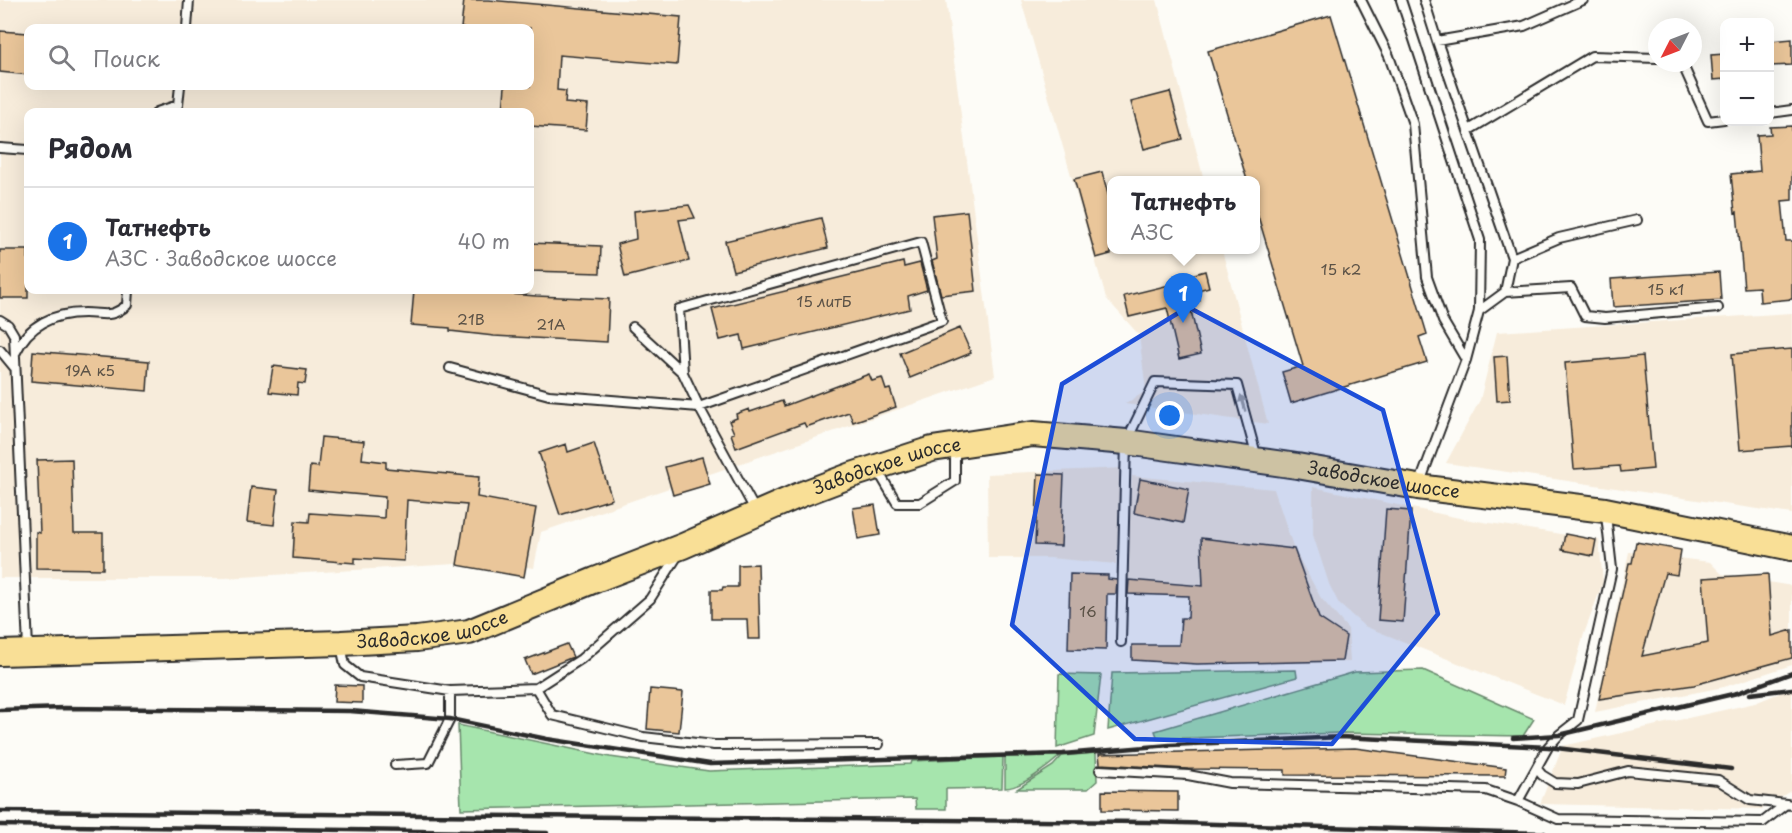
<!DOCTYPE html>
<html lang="ru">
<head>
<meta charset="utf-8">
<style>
	:root { --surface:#fff; --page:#f7f7f7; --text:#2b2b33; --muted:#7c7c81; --line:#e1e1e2; --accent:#1a73e8 }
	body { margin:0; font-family:"Playpen Sans",sans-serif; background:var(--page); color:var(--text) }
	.controls { position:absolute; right:18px; top:18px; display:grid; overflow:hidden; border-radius:12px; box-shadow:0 6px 24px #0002 }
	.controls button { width:54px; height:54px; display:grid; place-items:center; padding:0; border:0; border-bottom:2px solid var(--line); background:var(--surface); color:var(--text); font:30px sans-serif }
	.compass { position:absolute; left:1648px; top:18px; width:54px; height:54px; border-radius:50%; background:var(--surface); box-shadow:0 6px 24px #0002; rotate:228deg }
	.you { position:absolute; left:1170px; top:416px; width:21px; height:21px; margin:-15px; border:4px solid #fff; border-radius:50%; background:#1a73e8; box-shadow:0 0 0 9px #1a73e833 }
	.badge { display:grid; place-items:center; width:39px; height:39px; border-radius:50%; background:var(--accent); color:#fff; font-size:20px; font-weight:700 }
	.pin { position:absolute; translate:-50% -50px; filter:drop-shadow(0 2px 3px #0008) }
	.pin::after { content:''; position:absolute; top:32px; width:21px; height:18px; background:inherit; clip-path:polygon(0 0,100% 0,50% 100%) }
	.popup { position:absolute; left:1107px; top:176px; width:153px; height:78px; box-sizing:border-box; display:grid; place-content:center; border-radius:12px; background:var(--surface); filter:drop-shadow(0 2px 4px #0005); font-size:20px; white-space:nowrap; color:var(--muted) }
	.popup b { font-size:22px; color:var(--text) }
	.popup::after { content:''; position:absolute; left:50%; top:100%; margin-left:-12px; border:12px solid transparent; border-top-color:var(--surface) }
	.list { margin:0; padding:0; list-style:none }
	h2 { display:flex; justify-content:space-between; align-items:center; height:78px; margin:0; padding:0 24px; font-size:26px }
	h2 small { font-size:20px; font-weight:400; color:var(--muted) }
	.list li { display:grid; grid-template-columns:39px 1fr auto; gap:18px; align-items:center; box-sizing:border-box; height:108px; padding:0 24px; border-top:2px solid var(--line) }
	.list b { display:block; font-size:22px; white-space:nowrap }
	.list p { margin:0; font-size:20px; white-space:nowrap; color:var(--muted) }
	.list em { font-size:20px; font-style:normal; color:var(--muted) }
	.icon { flex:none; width:33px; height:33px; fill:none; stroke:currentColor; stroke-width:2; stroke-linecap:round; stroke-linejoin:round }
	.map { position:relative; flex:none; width:1792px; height:833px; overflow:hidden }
	.search { position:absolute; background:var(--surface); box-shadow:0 6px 24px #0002; left:24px; top:24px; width:510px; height:66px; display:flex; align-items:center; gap:15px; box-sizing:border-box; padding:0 21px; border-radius:12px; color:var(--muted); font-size:22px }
	.panel { position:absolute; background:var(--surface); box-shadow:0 6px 24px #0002; left:24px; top:108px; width:510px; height:186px; border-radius:12px }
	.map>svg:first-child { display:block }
	.built { fill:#f7ecdb; fill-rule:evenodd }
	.green { fill:#a6e5ad; stroke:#68886c; stroke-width:1.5 }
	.building { fill:#eac69a; stroke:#2b2b2b; stroke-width:1.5 }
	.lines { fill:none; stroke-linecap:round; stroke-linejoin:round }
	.lane-casing { stroke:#2b2b2b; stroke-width:12 }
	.primary-casing { stroke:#2b2b2b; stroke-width:28 }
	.lane { stroke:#fdfcf7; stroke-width:8 }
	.primary { stroke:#f9df96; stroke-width:24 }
	.rail { stroke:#2b2b2b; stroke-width:4.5 }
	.oneway { fill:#9e9e9b }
	.marked { fill:#1d4ed8; fill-opacity:0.2; stroke:#1d4ed8; stroke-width:4.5; stroke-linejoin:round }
	.labels { text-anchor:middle; stroke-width:4.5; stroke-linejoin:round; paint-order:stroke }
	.number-label { font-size:15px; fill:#5b5247 }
	.street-label { font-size:18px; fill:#2b2b2b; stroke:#fdfcf7 }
</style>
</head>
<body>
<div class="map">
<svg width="1792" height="833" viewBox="0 0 1792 833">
	<rect width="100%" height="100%" fill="#fdfcf7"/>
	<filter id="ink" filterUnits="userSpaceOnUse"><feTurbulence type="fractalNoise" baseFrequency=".0167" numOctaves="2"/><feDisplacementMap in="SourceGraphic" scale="12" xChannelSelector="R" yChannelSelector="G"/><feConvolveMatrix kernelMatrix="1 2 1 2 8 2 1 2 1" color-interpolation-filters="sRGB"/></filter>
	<g filter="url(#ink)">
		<path class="built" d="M0 0H946L995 376 541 532 534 568 489 562 224 578H0ZM28 28H530V86H28ZM28 112H530V290H28Z
			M1021 0H1157L1204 180H1111V250H1222L1268 424 1125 404 1146 391 1139 335 1106 298Z
			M1792 313V514L1446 463 1480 400 1497 332Z
			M1123 468 1116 564 1050 558H988L987 474Z
			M1132 476 1274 489 1294 549 1321 598 1348 629 1350 662 1197 664 1202 586 1124 580Z
			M1313 487 1464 519 1599 540 1603 582 1584 634 1564 705 1364 626 1339 604 1329 584 1313 535Z
			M1629 552 1710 562 1722 574 1792 586V665L1724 687 1595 712Z
			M1792 688V790L1762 809 1540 804 1563 746 1755 703Z"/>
		<path class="green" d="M1296 670 1297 677 1108 730 1112 673Z
			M1423 670 1534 719 1523 736 1341 733 1158 739 1155 731 1355 672Z
			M1059 674 1101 675 1094 736 1057 748Z
			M458 725 610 757 709 771 911 764 912 761 1003 757 1002 788 946 789V809H916L915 799 461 809Z
			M1096 753 1097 781 1088 789H1017L1053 766 1062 756Z
			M1060 756C1048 767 1021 788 1005 788V757Z"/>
		<path class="building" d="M464 0H489L681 17 677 65 559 55 557 90 566 91 565 103 588 105 586 130 530 126V112H503L505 86H530V28H461Z
			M1331 15 1427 334 1419 337 1427 362 1291 403 1282 372 1303 366 1255 206V180H1247L1208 51Z
			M0 31 28 33V75L0 72Z
			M1792 39V65L1770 66V41Z
			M1725 54V79L1713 80 1711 55Z
			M1170 92 1183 139 1144 149 1131 102Z
			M1792 126V200L1782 201 1786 241H1792V299L1760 302 1759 287 1744 288 1737 212 1735 213 1731 174 1760 171 1757 135 1771 134 1770 127Z
			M1102 172 1111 205V254L1096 258 1074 179Z
			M689 205 695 218 679 220 689 261 625 277 617 244 636 239 634 211Z
			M967 211 976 291 941 295 932 261 937 259 932 215Z
			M821 218 828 248 733 271 725 241Z
			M530 243 601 246 600 273 530 271Z
			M0 250H28V298H0Z
			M903 262 904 267 920 263 927 290 908 296 910 309 744 349 741 335 720 340 712 309Z
			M1205 271 1209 287 1198 290 1200 300 1189 302 1201 354 1179 359 1167 308 1129 317 1124 296 1186 281 1184 277Z
			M1719 272 1721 300 1613 307 1611 279Z
			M414 290H460L536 296 609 299 607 342 494 336 450 331V328L411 325Z
			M960 328 971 353 910 378 900 353Z
			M1792 349V446L1740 450 1732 354Z
			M33 351 149 361 147 391 31 381Z
			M1507 356 1510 400 1497 401 1494 357Z
			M1643 356 1653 469 1621 472 1620 466 1574 469 1565 363Z
			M273 366 307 370 305 384 298 383 297 395 269 392Z
			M869 374 872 381 882 378 886 390 890 389 896 407 853 422 849 412 806 427 804 423 736 448 731 434 734 433 729 421 737 418 736 414 749 409 750 412 782 401 784 406Z
			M321 437 364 441 362 459 386 462V468L479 477 477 497 536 508 524 577 457 565 467 505 407 500 404 561 355 558V563L293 558 295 521 309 522 310 513 384 518 385 497 308 490 310 466 318 467Z
			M594 443 612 499 560 515 539 453 566 444 568 452Z
			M702 457 710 484 673 495 665 467Z
			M72 459 74 533H103V569L36 568V532L40 533 37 460Z
			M1038 474 1064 475 1061 546 1035 545Z
			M1140 479 1189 489 1183 523 1134 513Z
			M251 487 278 490 274 525 247 522Z
			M875 505 880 535 858 539 853 508Z
			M1386 509 1411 511 1403 622 1378 620Z
			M1565 534 1596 540 1593 556 1562 550Z
			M1201 538 1294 549 1319 618 1346 636 1342 661 1197 664 1132 660V645H1179L1181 618H1188L1189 596 1128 594 1129 580 1203 586Z
			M1636 542 1681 550 1677 575 1665 573 1642 656 1708 643 1703 578 1768 574 1772 636 1792 630V658L1694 685 1599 699 1629 563H1632Z
			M758 564 760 639H748L747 619H711V590H722L723 587H738V565Z
			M1070 574 1108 575V579L1117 580 1116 594H1107L1106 650 1068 649Z
			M567 644 573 657 531 674 525 660Z
			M335 685 362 686V703L334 702Z
			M650 689 683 692 679 732 647 729Z
			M1355 748 1506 768 1505 776 1285 775V770L1188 769 1100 764 1099 754Z
			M1102 791 1178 792V811L1102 810Z"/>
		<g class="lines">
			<defs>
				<path id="lane" d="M1361 0 1389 56 1413 124 1427 277 1443 321 1466 360
					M1401 0 1480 240 1479 311 1466 360 1419 485
					M1424 0 1437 41 1524 26 1583 0
					M187 28 189 0
					M1437 41 1512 258
					M1682 63 1708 121 1724 119
					M157 112 178 105 180 86
					M1770 113 1792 110
					M1469 130 1592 56 1657 58
					M0 148 28 150
					M1505 292 1512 258 1559 238 1637 220
					M1479 311 1505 292 1571 288 1585 316 1605 318 1718 308
					M0 320 8 325 14 335 28 648
					M633 327 683 373 699 407 755 510
					M0 350 14 367
					M16 352C28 325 54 313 84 313 104 313 110 319 127 305L128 290
					M450 368 549 395 699 407 942 321 921 242 679 309 683 373
					M878 471 897 503H920L955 481V447
					M1121 642 1126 442 1155 382 1237 385 1257 458
					M341 645 345 665 360 677 450 691 536 688 581 659 650 599 678 555
					M536 688 552 715 643 737 714 745 879 744
					M395 765 428 763 450 719V691
					M1537 769 1542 775 1555 783 1578 784 1628 771 1718 780 1750 800 1786 804
					M1100 770 1188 775 1230 783 1486 790 1518 801 1548 747 1559 735 1578 720 1612 569 1606 515
					M1518 801 1558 819 1763 822 1786 804 1792 805"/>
				<g id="primary">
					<path id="s1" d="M0 653 341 643 417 639 469 632 595 580 683 546 802 494 852 475 932 449 1033 434 1126 442 1297 466 1418 487 1605 510 1792 548"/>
				</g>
			</defs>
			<use href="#lane" class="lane-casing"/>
			<use href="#primary" class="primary-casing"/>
			<use href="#lane" class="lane"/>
			<use href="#primary" class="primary"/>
			<path class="rail" d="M1750 694 1792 689
				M0 710 64 708 350 711 450 719 547 739 710 764 1063 754 1170 745 1341 737 1548 747 1731 769
				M1513 738 1559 735 1737 693 1792 673
				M0 811 1146 822 1544 833
				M0 825 547 833"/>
		</g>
		<defs><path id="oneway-solid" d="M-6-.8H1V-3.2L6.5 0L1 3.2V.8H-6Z" transform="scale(1.5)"/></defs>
		<use class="oneway" href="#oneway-solid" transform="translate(1243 403) rotate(-106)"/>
	</g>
	<path class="marked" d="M1188 307 1383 410 1438 614 1332 744 1135 739 1012 625 1062 384Z"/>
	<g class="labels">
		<g class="number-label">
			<text x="1341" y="275">15 к2</text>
			<text x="1666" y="295">15 к1</text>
			<text x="824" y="307">15 литБ</text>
			<text x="471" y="325">21В</text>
			<text x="551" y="330">21А</text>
			<text x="90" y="376">19А к5</text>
			<text x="1088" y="617">16</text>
		</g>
		<g class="street-label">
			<text dy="6" stroke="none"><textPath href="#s1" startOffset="920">Заводское шоссе</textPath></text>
			<text dy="6" stroke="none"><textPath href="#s1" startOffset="1424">Заводское шоссе</textPath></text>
			<text dy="6" stroke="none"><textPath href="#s1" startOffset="434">Заводское шоссе</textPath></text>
		</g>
	</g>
</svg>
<div class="controls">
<button>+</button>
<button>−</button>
</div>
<svg class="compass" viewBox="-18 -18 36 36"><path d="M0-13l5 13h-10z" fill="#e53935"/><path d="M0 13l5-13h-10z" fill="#7c7c81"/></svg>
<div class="you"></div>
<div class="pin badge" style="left:1183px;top:323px">1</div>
<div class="popup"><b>Татнефть</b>АЗС</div>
<div class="search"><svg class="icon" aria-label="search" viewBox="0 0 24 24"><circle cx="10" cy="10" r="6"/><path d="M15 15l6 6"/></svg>Поиск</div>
<section class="panel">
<h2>Рядом<small></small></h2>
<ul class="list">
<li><span class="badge">1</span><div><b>Татнефть</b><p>АЗС · Заводское шоссе</p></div><em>40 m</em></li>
</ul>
</section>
</div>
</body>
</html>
